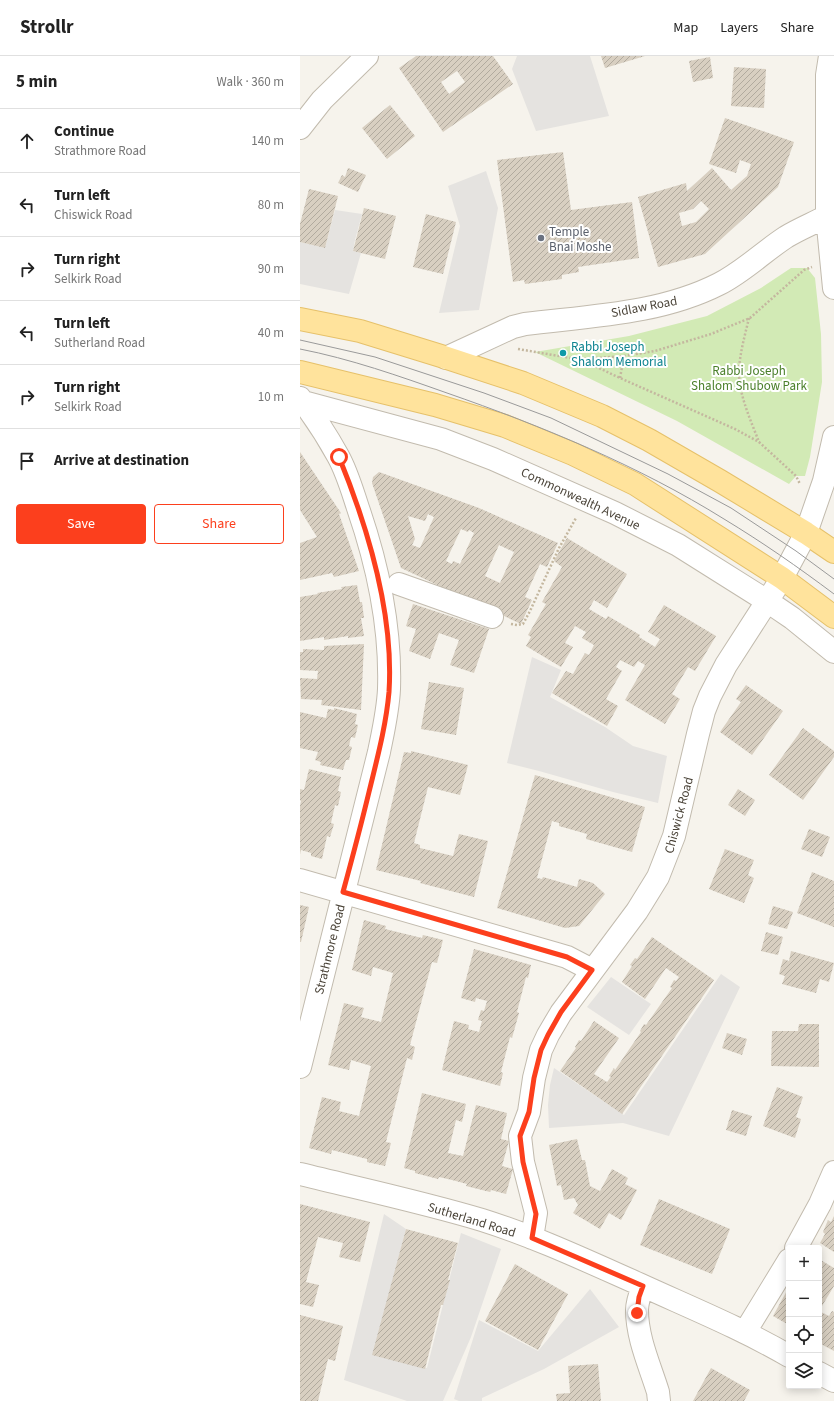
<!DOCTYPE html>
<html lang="en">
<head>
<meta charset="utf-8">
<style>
	:root { --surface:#fff; --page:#f6f6f6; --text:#222; --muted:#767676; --line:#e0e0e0; --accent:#fc3f1d }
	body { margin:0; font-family:"Source Sans 3",sans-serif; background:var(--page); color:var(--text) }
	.controls { position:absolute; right:12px; bottom:12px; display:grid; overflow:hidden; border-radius:4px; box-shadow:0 2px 10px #0003 }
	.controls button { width:36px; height:36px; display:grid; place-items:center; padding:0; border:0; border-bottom:1px solid var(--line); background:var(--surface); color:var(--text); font:20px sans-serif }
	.stop { position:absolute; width:12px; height:12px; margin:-9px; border:3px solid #fc3f1d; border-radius:50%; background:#fff }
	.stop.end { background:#fc3f1d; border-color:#fff; box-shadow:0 1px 4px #0008 }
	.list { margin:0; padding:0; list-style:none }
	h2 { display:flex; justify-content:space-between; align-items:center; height:52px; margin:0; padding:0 16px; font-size:17px }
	h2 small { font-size:13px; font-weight:400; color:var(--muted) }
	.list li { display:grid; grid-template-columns:26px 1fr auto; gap:12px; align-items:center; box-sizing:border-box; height:64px; padding:0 16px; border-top:1px solid var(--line) }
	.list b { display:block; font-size:15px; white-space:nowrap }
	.list p { margin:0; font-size:13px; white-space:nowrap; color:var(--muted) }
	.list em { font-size:13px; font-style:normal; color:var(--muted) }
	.actions { display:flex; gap:8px; padding:12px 16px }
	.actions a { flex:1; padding:9px 0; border:1px solid var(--accent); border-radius:4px; text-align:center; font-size:14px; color:var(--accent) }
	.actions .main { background:var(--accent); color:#fff }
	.icon { flex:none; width:22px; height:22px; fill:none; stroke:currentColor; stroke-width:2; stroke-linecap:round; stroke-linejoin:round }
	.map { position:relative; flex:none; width:534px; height:1345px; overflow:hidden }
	header { display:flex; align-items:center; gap:24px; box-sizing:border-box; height:56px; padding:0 20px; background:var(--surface); border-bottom:1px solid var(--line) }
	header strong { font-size:19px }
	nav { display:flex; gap:22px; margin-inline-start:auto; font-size:14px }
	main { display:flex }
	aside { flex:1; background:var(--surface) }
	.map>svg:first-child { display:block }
	.park { fill:#d2eab5 }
	.parking { fill:#e5e3e0 }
	.building { fill:url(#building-hatch); fill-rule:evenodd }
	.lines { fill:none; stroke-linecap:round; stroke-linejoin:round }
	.minor-casing { stroke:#c2bbae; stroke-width:24 }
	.major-casing { stroke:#e6c16a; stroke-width:24 }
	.path { stroke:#c4b79f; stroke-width:2.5; stroke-dasharray:2 2; stroke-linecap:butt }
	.minor { stroke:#fff; stroke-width:22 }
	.major { stroke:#ffe39c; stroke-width:22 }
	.tram { stroke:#9a9a9a; stroke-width:1 }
	.route { stroke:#fc3f1d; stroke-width:5 }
	.worship-dot { fill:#6b7280; stroke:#fff; stroke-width:1.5 }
	.culture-dot { fill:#0f9aa8; stroke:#fff; stroke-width:1.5 }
	.labels { text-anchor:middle; stroke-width:4; stroke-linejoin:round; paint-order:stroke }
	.worship-label { font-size:13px; fill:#5b616d; stroke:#fff; text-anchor:start }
	.street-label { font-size:13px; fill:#4b4439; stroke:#fff }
	.culture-label { font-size:13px; fill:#0d838f; stroke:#fff; text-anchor:start }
	.park-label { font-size:13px; fill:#4a7f2a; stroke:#fff }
</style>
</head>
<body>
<header>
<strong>Strollr</strong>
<nav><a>Map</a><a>Layers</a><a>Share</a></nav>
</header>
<main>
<aside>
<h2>5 min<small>Walk · 360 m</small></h2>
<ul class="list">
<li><svg class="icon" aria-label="ahead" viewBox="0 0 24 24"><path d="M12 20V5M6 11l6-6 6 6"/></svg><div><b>Continue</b><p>Strathmore Road</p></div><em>140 m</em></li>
<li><svg class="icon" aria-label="left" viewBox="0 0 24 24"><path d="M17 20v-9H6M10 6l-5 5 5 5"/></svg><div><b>Turn left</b><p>Chiswick Road</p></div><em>80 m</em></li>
<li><svg class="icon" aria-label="right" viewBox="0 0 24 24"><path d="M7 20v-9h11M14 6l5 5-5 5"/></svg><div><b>Turn right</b><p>Selkirk Road</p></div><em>90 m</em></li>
<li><svg class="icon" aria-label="left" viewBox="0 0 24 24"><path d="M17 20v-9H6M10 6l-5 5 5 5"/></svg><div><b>Turn left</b><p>Sutherland Road</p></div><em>40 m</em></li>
<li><svg class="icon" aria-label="right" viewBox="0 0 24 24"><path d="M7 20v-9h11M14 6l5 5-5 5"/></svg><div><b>Turn right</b><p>Selkirk Road</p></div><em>10 m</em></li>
<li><svg class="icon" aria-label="arrive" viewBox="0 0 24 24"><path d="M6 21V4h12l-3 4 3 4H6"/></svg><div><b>Arrive at destination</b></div></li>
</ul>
<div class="actions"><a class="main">Save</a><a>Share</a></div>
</aside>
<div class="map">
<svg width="534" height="1345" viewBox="0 0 534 1345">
	<defs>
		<pattern id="building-hatch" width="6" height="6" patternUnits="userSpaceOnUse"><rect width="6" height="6" fill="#d8cfc1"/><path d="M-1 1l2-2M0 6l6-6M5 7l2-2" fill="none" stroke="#b1aa9e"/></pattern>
	</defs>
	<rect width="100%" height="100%" fill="#f6f3ec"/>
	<path class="park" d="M491 212H507L515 222 521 278 522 326 510 401 505 420H496L489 428 377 365 235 296 329 280 407 260 461 232Z"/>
	<path class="parking" d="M217 0H290L309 60 236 75 212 13Z
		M186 115 198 152 179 254 139 257 160 170 148 130Z
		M35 154 62 158 55 184 53 195 61 197 49 238 0 228V186L25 192Z
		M232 601 261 614 250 641 305 671 333 690 367 700 358 747 313 736 239 715 207 707Z
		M421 918 440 931 369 1080 323 1067 249 1072 248 1049 250 1029 254 1012 324 1059Z
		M311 921 351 948 329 979 287 951Z
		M84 1158 106 1173 73 1299 127 1312 161 1177 201 1193 171 1281 143 1345H107L44 1324Z
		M290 1233 319 1271 244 1313 182 1342V1345H159L154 1343 179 1264 238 1295Z"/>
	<path class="building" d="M116 0H193L213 28 143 76 99 12ZM157 15 165 26 149 38 141 26Z
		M301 0H345L305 12Z
		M410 1 413 22 393 26 389 5Z
		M434 11 466 13 464 52 431 50Z
		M90 49 115 80 87 103 62 72Z
		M425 62 494 86 478 131 405 198 358 211 338 141 386 127 387 135 412 112 431 134 447 120 451 108 440 104 436 117 409 108ZM401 145 409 153 396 166 382 170 379 157 393 153Z
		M263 96 271 154 332 146 339 202 278 211 279 216 262 219V223L225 228 224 224 213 226 197 104Z
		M48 112 66 119 58 136 38 127 42 119 45 121Z
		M9 133 38 140 25 192 0 186V168Z
		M64 152 96 160 85 203 53 195Z
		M126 158 156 166 143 218 113 211Z
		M0 396 41 457 39 458 59 515 34 521 32 517 0 524V487L17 481 0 454Z
		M79 416 179 452 258 487 247 511 240 508 225 541 232 544 221 568 101 512 72 427 73 421ZM128 458 134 461 120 492 112 489 115 483 108 460 125 465ZM161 473 168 476 169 474 174 477 160 508 153 505 152 508 146 505ZM199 489 214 496 200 527 185 520Z
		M267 482 327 518 307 552 294 544 289 553 306 563 308 560 340 579 339 581 355 591 360 583 348 576 364 549 416 580 395 615 388 611 372 638 380 643 365 668 325 644 345 609 338 605 334 611 320 604 316 611 322 615 306 643 318 650 307 670 252 637 266 615 273 618 285 597 289 599 294 589 282 582 286 576 275 570 265 587 273 591 261 611 226 590 231 581 228 579 246 548 242 546 262 511 254 505Z
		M57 529 60 546H62L64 562H61L64 580 48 582V580L24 584V581L0 585V541L18 538 17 537 42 533 41 531Z
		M113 548 189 573 174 617 150 609 159 584 139 577 130 603 109 595 116 573 106 570Z
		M64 588 61 654 21 649 22 644 1 643 0 622 17 623 18 615 0 614V596H3V593L24 594V590Z
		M129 626 164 632 156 679 121 673Z
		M446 629 483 655 452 699 420 676 441 646 436 643Z
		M34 652 57 658 55 668 58 669 55 682 51 681 49 690 52 691 49 704H46L43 714 20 709 21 706 15 704 18 696 0 692V656L26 662 28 653 34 654Z
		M503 672 534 695V701L503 744 469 719Z
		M111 695 168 709 160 739 128 731 114 787 120 789V792L153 800 159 778 188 785 174 841 120 827 121 825 76 814 104 696 111 697Z
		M9 713 41 721 38 735 41 736 38 750 35 749 31 767 34 768 30 781 27 780 22 803 11 800V797L1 794 0 798V750L1 745 0 744V733L4 734Z
		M235 719 345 751 332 796 286 783 287 778 259 770V767L252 765 237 822 242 823 243 821 277 831 279 823 293 827 305 838 279 870 265 872 197 852Z
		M438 733 455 744 445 760 428 749Z
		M509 773 530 781 522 801 501 793Z
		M425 793 454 804 448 819 454 822 444 847 409 833Z
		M512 816 534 825V871L497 857Z
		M0 849 9 851 1 886H0Z
		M473 850 493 856 487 873 468 868Z
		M64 864 86 870 85 873 122 882 123 879 143 884 137 907 132 906 110 989 115 991 112 1004 107 1002 86 1086 91 1087 85 1110 67 1106V1103L32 1094 31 1098 9 1092 22 1041 41 1046 39 1055 59 1060 71 1010 51 1004 49 1014 28 1009 44 947 64 952 61 961 81 966 93 917 73 911 71 920 52 914Z
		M466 876 483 881 478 899 461 895Z
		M352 881 414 924 322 1058 260 1015 276 992 275 991 279 984 281 985 294 965 319 982 294 1018 307 1026 311 1021 309 1020 314 1012 315 1014 341 976 340 975 344 968 346 969 372 932 370 931 374 924 376 925 379 921 366 912 345 943 322 926 332 910 330 909 335 902 337 903Z
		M174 893 231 909 228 922 226 921 217 956 219 957 212 982 210 981 201 1016 203 1017 200 1030 142 1014 154 965 169 969 168 973 179 976 182 965 178 964 181 954 184 955 187 945 176 942 175 946 161 942Z
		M491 895 534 907 529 926 520 923 516 937 482 928 485 920 479 918 483 903 489 905Z
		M499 968H519V1011L471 1010 472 975H498Z
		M427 977 447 983 442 999 422 992Z
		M477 1031 503 1041 496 1061 501 1063 495 1082 463 1070Z
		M122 1037 166 1048 162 1066 156 1064 148 1097 163 1100 176 1049 207 1057 201 1083 209 1085 202 1110 213 1113 206 1138 191 1134 190 1136 166 1130 167 1128 152 1124 139 1121 138 1123 115 1117V1115L104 1112Z
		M432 1054 452 1060 446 1080 426 1074Z
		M277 1083 282 1104H285L290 1130 300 1135 312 1113 328 1122 325 1128 337 1134 321 1164 309 1157 300 1173 273 1157 278 1149 274 1142 264 1144 261 1129 257 1130 249 1089Z
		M359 1143 430 1173 412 1218 340 1189Z
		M0 1148 70 1166 60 1206 39 1201 43 1187 18 1181 6 1226 19 1229 13 1251 0 1248Z
		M534 1160V1196L520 1187 525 1178 523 1176 528 1164 531 1166Z
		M106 1173 158 1187 148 1224H150L143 1249H141L125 1313 72 1299Z
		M519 1203 534 1212V1230L519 1255 529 1260 532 1255 534 1256V1295L519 1287Z
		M215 1208 268 1238 238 1294 185 1265Z
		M489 1231V1269L473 1260Z
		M0 1259 43 1270 35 1305 28 1303 18 1345H0Z
		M298 1308 301 1345H257L256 1338 270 1337 268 1310Z
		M411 1312 450 1334 444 1345H393Z"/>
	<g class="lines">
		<defs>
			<path id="minor" d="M530 0 527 19V160L534 232
				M0 72 22 44 67 0
				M146 302 213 271 225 268C290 260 360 258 419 228 443 216 463 196 486 181 499 173 514 167 527 160
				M0 342C14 360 27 380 38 400 47 416 52 434 58 452 78 510 91 571 89 633 88 655 83 676 79 696L0 1011
				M0 345 141 383 193 403 315 457 378 489 467 545 492 562 534 596
				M99 528 192 561
				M0 824 257 898 267 901 292 914
				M0 1118C61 1133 122 1146 182 1164 236 1181 287 1205 339 1228 389 1251 441 1272 489 1300
				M232 1182 236 1157 223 1106 220 1080 229 1056 234 1022 241 994 248 979 261 957 337 855 358 821 374 780 398 678 404 655 410 640 426 609 482 522 506 477 524 425 534 381
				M496 1192 520 1148 534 1116
				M343 1230C340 1238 337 1246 337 1254 337 1282 350 1310 358 1336L359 1345
				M445 1276 489 1204
				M519 1317 534 1325"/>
			<path id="major" d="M0 263 60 275 141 300 223 327 302 360 349 384 420 425 506 477 534 496
				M0 316 135 349 205 370 273 398 335 428 482 522 534 561"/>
		</defs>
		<use href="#minor" class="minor-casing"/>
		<use href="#major" class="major-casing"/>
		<path class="path" d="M449 262C445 279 440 296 439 314 438 337 451 365 459 386
			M218 293 282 304 320 322 435 373 459 386 496 420 500 428
			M284 303 324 300 355 295 411 278 450 262 504 214 512 211
			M320 322 324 300
			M211 568 217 569 223 568 230 555 259 492 276 462"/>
		<use href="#minor" class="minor"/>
		<use href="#major" class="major"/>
		<path class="tram" d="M0 284 75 301 184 337 251 362 368 418 431 452 496 495 534 523
			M0 293C51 303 99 320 147 337 242 370 339 410 424 463 462 486 498 511 534 538"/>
	</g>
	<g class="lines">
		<path class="route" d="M39 401C68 472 94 558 89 636 86 670 77 703 69 736 61 769 52 803 43 836L267 901 292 914 261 956 248 979 241 994 234 1022 229 1056 220 1080 223 1106 236 1158 232 1182 343 1230 339 1241 337 1257"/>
	</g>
	<circle class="worship-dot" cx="241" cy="182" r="4"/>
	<circle class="culture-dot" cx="263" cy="297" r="4"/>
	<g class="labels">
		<g class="worship-label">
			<text x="249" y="180">Temple<tspan x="249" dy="15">Bnai Moshe</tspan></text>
		</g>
		<g class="street-label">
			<text transform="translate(344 250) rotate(-11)" y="5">Sidlaw Road</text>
			<text transform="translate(281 442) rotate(25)" y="5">Commonwealth Avenue</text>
			<text transform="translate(378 759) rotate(-75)" y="5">Chiswick Road</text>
			<text transform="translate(29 893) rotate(-76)" y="5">Strathmore Road</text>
			<text transform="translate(172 1163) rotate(17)" y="5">Sutherland Road</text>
		</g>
		<g class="culture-label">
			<text x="271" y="295">Rabbi Joseph<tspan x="271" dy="15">Shalom Memorial</tspan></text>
		</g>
		<g class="park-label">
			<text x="449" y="319">Rabbi Joseph<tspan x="449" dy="15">Shalom Shubow Park</tspan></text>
		</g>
	</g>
</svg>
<div class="controls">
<button>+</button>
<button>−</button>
<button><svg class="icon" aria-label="locate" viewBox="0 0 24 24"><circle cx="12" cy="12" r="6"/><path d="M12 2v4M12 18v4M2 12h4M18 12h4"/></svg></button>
<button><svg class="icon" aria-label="layers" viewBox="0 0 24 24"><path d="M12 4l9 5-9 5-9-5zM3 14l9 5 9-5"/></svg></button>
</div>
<div class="stop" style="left:39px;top:401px"></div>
<div class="stop end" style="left:337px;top:1257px"></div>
</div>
</main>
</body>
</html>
